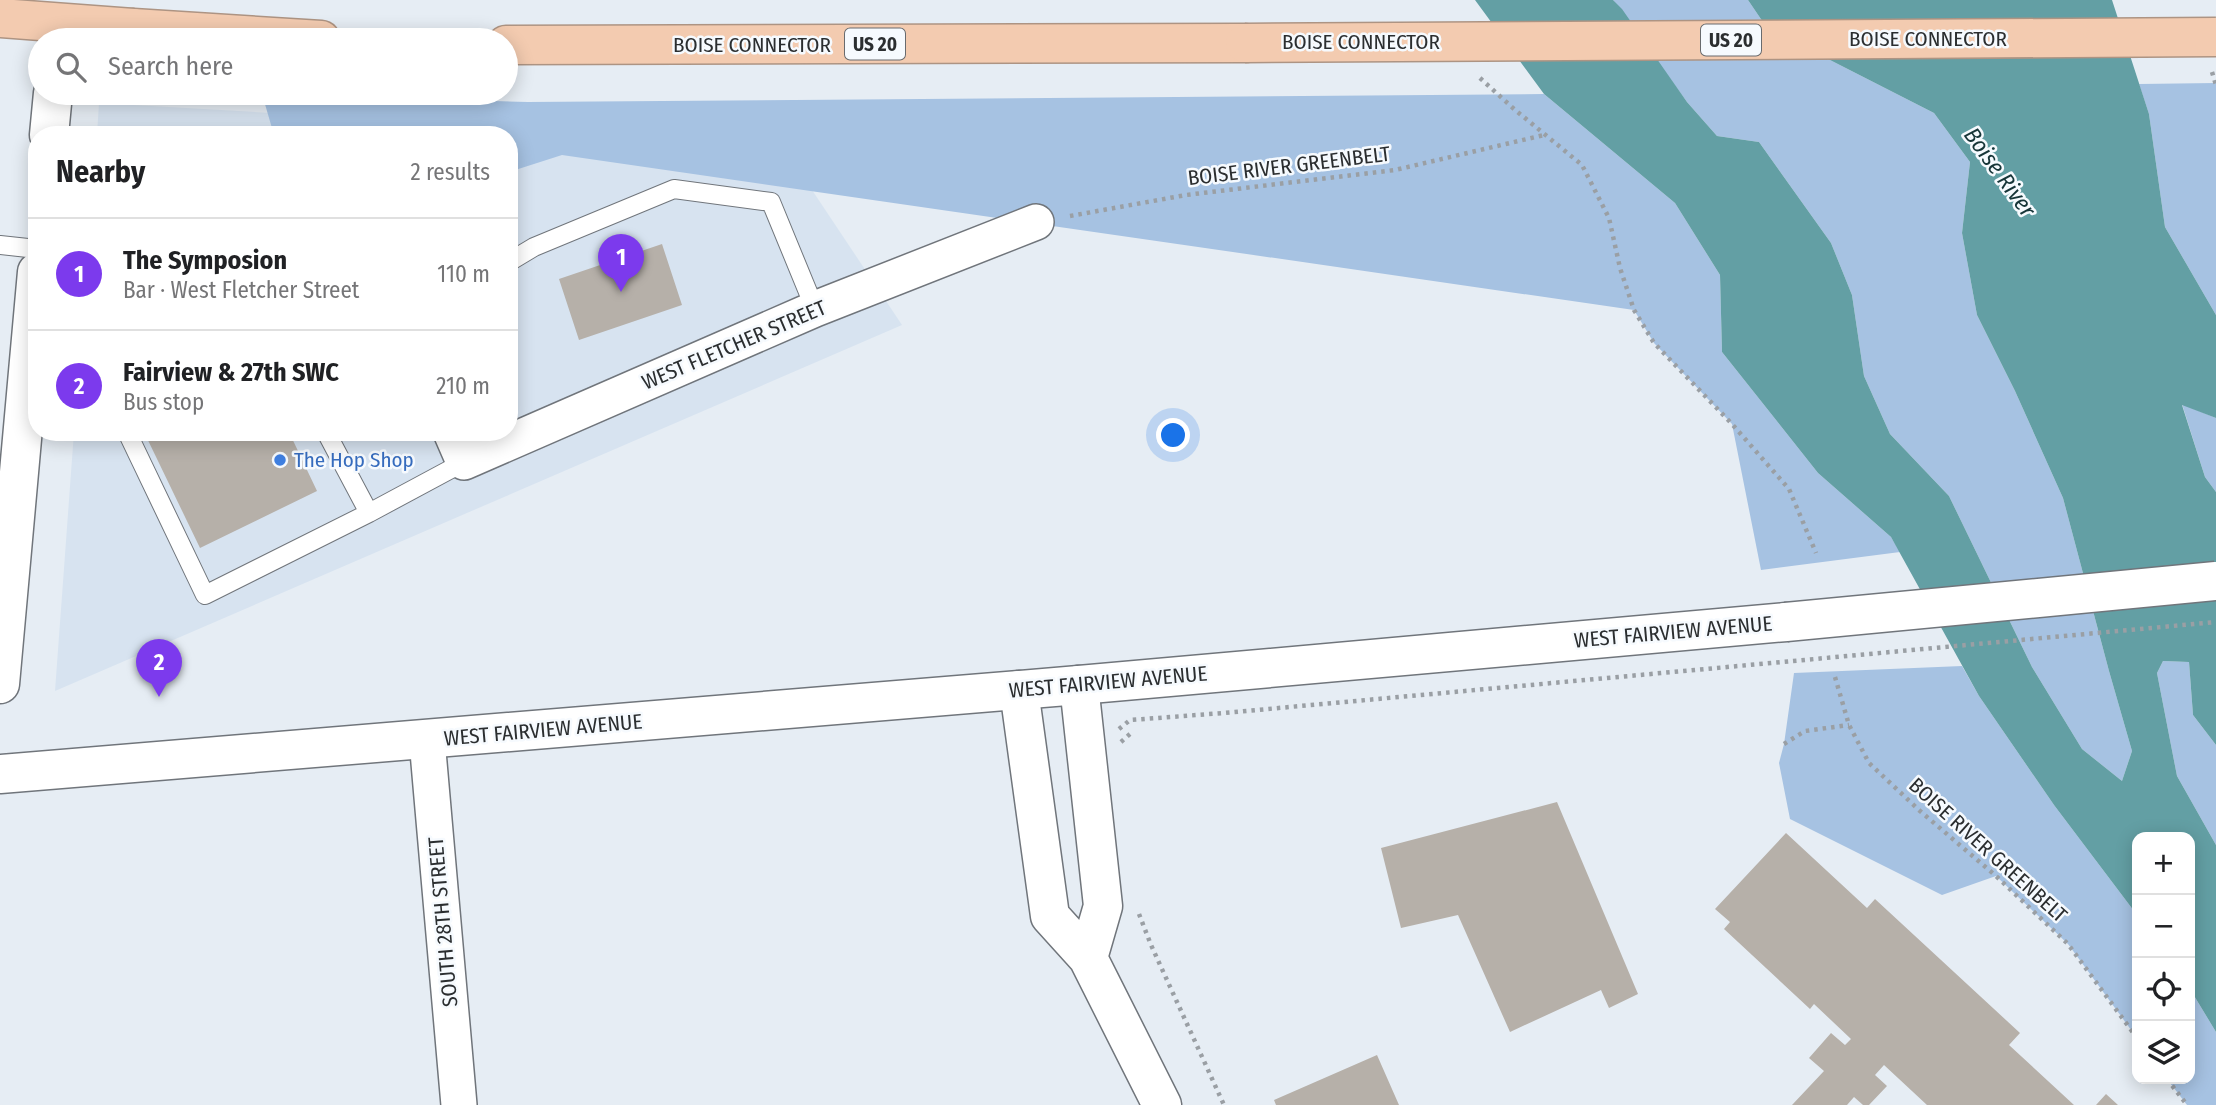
<!DOCTYPE html>
<html lang="en">
<head>
<meta charset="utf-8">
<style>
	:root { --surface:#fff; --page:#f6f6f6; --text:#202124; --muted:#757577; --line:#e0e0e0; --accent:#7c3aed }
	body { margin:0; font-family:"Fira Sans Condensed",sans-serif; background:var(--page); color:var(--text) }
	.controls { position:absolute; right:21px; bottom:21px; display:grid; overflow:hidden; border-radius:14px; box-shadow:0 4px 18px #0003 }
	.controls button { width:63px; height:63px; display:grid; place-items:center; padding:0; border:0; border-bottom:2px solid var(--line); background:var(--surface); color:var(--text); font:35px sans-serif }
	.you { position:absolute; left:1174px; top:436px; width:24px; height:24px; margin:-18px; border:5px solid #fff; border-radius:50%; background:#1a73e8; box-shadow:0 0 0 10px #1a73e833 }
	.badge { display:grid; place-items:center; width:46px; height:46px; border-radius:50%; background:var(--accent); color:#fff; font-size:23px; font-weight:700 }
	.pin { position:absolute; translate:-50% -58px; filter:drop-shadow(0 2px 4px #0008) }
	.pin::after { content:''; position:absolute; top:37px; width:24px; height:21px; background:inherit; clip-path:polygon(0 0,100% 0,50% 100%) }
	.list { margin:0; padding:0; list-style:none }
	h2 { display:flex; justify-content:space-between; align-items:center; height:91px; margin:0; padding:0 28px; font-size:30px }
	h2 small { font-size:23px; font-weight:400; color:var(--muted) }
	.list li { display:grid; grid-template-columns:46px 1fr auto; gap:21px; align-items:center; box-sizing:border-box; height:112px; padding:0 28px; border-top:2px solid var(--line) }
	.list b { display:block; font-size:26px; white-space:nowrap }
	.list p { margin:0; font-size:23px; white-space:nowrap; color:var(--muted) }
	.list em { font-size:23px; font-style:normal; color:var(--muted) }
	.icon { flex:none; width:38px; height:38px; fill:none; stroke:currentColor; stroke-width:2; stroke-linecap:round; stroke-linejoin:round }
	.map { position:relative; flex:none; width:2216px; height:1105px; overflow:hidden }
	.search { position:absolute; background:var(--surface); box-shadow:0 4px 18px #0003; left:28px; top:28px; width:490px; height:77px; display:flex; align-items:center; gap:18px; box-sizing:border-box; padding:0 24px; border-radius:38px; color:var(--muted); font-size:26px }
	.panel { position:absolute; background:var(--surface); box-shadow:0 4px 18px #0003; left:28px; top:126px; width:490px; height:315px; border-radius:28px }
	.map>svg:first-child { display:block }
	.built { fill:#d7e3f0 }
	.green { fill:#a6c2e2 }
	.water { fill:#639fa4 }
	.building { fill:#b6b0a9 }
	.lines { fill:none; stroke-linecap:round; stroke-linejoin:round }
	.service-casing { stroke:#70757b; stroke-width:20 }
	.minor-casing { stroke:#70757b; stroke-width:38 }
	.tertiary-casing { stroke:#70757b; stroke-width:41 }
	.secondary-casing { stroke:#70757b; stroke-width:41 }
	.motorway-casing { stroke:#ad9483; stroke-width:41 }
	.path { stroke:#9a9fa4; stroke-width:4.5; stroke-dasharray:3.5 5; stroke-linecap:butt }
	.service { stroke:#fff; stroke-width:18 }
	.minor { stroke:#fff; stroke-width:35 }
	.tertiary { stroke:#fff; stroke-width:38 }
	.secondary { stroke:#fff; stroke-width:38 }
	.motorway { stroke:#f3cbb0; stroke-width:38 }
	.secondary-bridge-casing { stroke:#70757b; stroke-width:41; stroke-linecap:butt }
	.motorway-bridge-casing { stroke:#ad9483; stroke-width:41; stroke-linecap:butt }
	.path-bridge { stroke:#9a9fa4; stroke-width:4.5; stroke-dasharray:3.5 5; stroke-linecap:butt }
	.secondary-bridge { stroke:#fff; stroke-width:38 }
	.motorway-bridge { stroke:#f3cbb0; stroke-width:38 }
	.shop-dot { fill:#3f7fe0; stroke:#f6fafe; stroke-width:2.5 }
	.labels { text-anchor:middle; stroke-width:5; stroke-linejoin:round; paint-order:stroke }
	.shield { fill:#f6fafe; stroke:#686b6e; stroke-width:2 }
	.shield-label { font-size:19px; font-weight:bold; fill:#2b2e30 }
	.street-label { font-size:21px; fill:#2b2e30; stroke:#f6fafe }
	.shop-label { font-size:21px; fill:#366cbe; stroke:#f6fafe; text-anchor:start }
	.water-label { font-size:23px; font-style:italic; fill:#163538; stroke:#f6fafe }
</style>
</head>
<body>
<div class="map">
<svg width="2216" height="1105" viewBox="0 0 2216 1105">
	<rect width="100%" height="100%" fill="#e6edf4"/>
	<path class="built" d="M99 103 780 142 902 325 55 691 74 432H509V135H97Z"/>
	<path class="green" d="M1613 0H1748L1767 28 1934 113 1970 162 1962 233 1977 315 2015 391 2063 498 2109 671 2132 751 2122 781 2082 749 2032 667 1949 496 1890 434 1864 376 1852 295 1831 243 1759 142 1717 136 1687 102Z
		M2216 83V315L2165 227 2149 114 2139 84Z
		M262 94 528 102 1544 94 1675 203 1720 275 1722 352 1818 473 1891 537 1900 552 1761 570 1732 424 1654 343 1634 310 562 155 509 172V135H274Z
		M2182 404 2216 418V492L2205 477Z
		M2163 661 2189 662 2193 715 2216 745V845L2177 776 2157 673Z
		M1962 666 1979 696 2054 805 2137 915V1038L2068 944 1996 876 1942 895 1790 819 1779 763 1784 744 1794 673Z
		M2190 989 2216 1032V1105H2187L2167 1079H2190Z"/>
	<path class="water" d="M1475 0H1613L1622 9 1687 102 1717 136 1759 142 1831 243 1852 295 1864 376 1890 434 1949 496 2032 667 2082 749 2122 781 2132 751 2109 671 2063 498 2015 391 1977 315 1962 233 1970 162 1934 113 1767 28 1748 0H2112L2149 114 2165 227 2216 315V418L2182 405 2205 477 2216 492V745L2193 715 2189 662 2163 661 2157 673 2177 776 2216 845V1032L2190 989V837H2137V915L2054 805 1979 696 1891 537 1818 473 1722 352 1720 275 1675 203 1544 94Z"/>
	<path class="building" d="M662 244 682 305 579 340 559 279Z
		M144 432H289L317 491 200 548Z
		M1557 802 1638 994 1609 1008 1601 990 1510 1032 1458 915 1401 928 1381 848Z
		M1786 833 1867 908 1875 899 2020 1033 2009 1045 2074 1105H1927L1884 1065 1875 1075 1887 1086 1869 1105H1863L1854 1097 1847 1105H1792L1824 1071 1809 1058 1831 1033 1845 1045 1851 1039 1814 1004 1810 1009 1724 929 1730 922 1715 909Z
		M1377 1055 1399 1105H1276L1274 1100Z
		M2106 1094 2118 1105H2096Z"/>
	<g class="lines">
		<defs>
			<path id="service" d="M0 245 37 249
				M509 262 534 247 674 189 771 202 815 309
				M127 432 205 595 369 513 464 462
				M326 432 369 513"/>
			<path id="minor" d="M451 432 464 462 815 309 1036 222
				M427 740 459 1105"/>
			<path id="tertiary" d="M1079 685 1103 906 1088 958
				M1019 690 1050 916 1088 958 1162 1105"/>
			<path id="secondary" d="M49 135 53 93
				M0 684 37 272
				M0 774 1079 685 1786 622"/>
			<path id="motorway" d="M133 28 321 40
				M506 45 1245 43"/>
		</defs>
		<use href="#service" class="service-casing"/>
		<use href="#minor" class="minor-casing"/>
		<use href="#tertiary" class="tertiary-casing"/>
		<use href="#secondary" class="secondary-casing"/>
		<use href="#motorway" class="motorway-casing"/>
		<path class="path" d="M2212 72 2216 85
			M1480 78 1514 109 1582 165 1609 218 1620 268 1634 310 1654 343 1732 424 1789 489 1816 553
			M1070 216 1186 195 1395 170 1544 135
			M1835 677 1849 725 1869 763 1920 811 1996 876 2068 944 2137 1038
			M1119 729 1130 720 1224 713 1793 661
			M1121 742 1131 733
			M1784 744 1805 731 1849 725
			M1139 914 1151 945 1224 1105
			M2167 1079 2187 1105"/>
		<use href="#service" class="service"/>
		<use href="#minor" class="minor"/>
		<use href="#tertiary" class="tertiary"/>
		<use href="#secondary" class="secondary"/>
		<use href="#motorway" class="motorway"/>
		<defs>
			<path id="secondary-bridge" d="M1786 622 2216 581"/>
			<path id="motorway-bridge" d="M0 18 133 28
				M1245 43 2216 37"/>
		</defs>
		<use href="#secondary-bridge" class="secondary-bridge-casing"/>
		<use href="#motorway-bridge" class="motorway-bridge-casing"/>
		<path class="path-bridge" d="M1793 661 2216 622"/>
		<use href="#secondary-bridge" class="secondary-bridge"/>
		<use href="#motorway-bridge" class="motorway-bridge"/>
	</g>
	<circle class="shop-dot" cx="280" cy="460" r="7"/>
	<g class="labels">
		<g class="shield">
			<rect x="1701" y="24.5" width="60" height="31" rx="5"/>
			<rect x="845" y="28.5" width="60" height="31" rx="5"/>
		</g>
		<g class="shield-label">
			<text x="1731" y="47">US 20</text>
			<text x="875" y="51">US 20</text>
		</g>
		<g class="street-label">
			<text x="1928" y="46">BOISE CONNECTOR</text>
			<text x="1361" y="49">BOISE CONNECTOR</text>
			<text x="752" y="52">BOISE CONNECTOR</text>
			<text transform="translate(1289 166) rotate(-7)" y="7">BOISE RIVER GREENBELT</text>
			<text transform="translate(734 345) rotate(-23)" y="7">WEST FLETCHER STREET</text>
			<text transform="translate(1673 632) rotate(-5)" y="7">WEST FAIRVIEW AVENUE</text>
			<text transform="translate(1108 682) rotate(-5)" y="7">WEST FAIRVIEW AVENUE</text>
			<text transform="translate(543 730) rotate(-5)" y="7">WEST FAIRVIEW AVENUE</text>
			<text transform="translate(1988 850) rotate(42)" y="7">BOISE RIVER GREENBELT</text>
			<text transform="translate(443 922) rotate(-95)" y="7">SOUTH 28TH STREET</text>
		</g>
		<g class="shop-label">
			<text x="294" y="467">The Hop Shop</text>
		</g>
		<g class="water-label">
			<text transform="translate(2000 172) rotate(54)" y="8">Boise River</text>
		</g>
	</g>
</svg>
<div class="controls">
<button>+</button>
<button>−</button>
<button><svg class="icon" aria-label="locate" viewBox="0 0 24 24"><circle cx="12" cy="12" r="6"/><path d="M12 2v4M12 18v4M2 12h4M18 12h4"/></svg></button>
<button><svg class="icon" aria-label="layers" viewBox="0 0 24 24"><path d="M12 4l9 5-9 5-9-5zM3 14l9 5 9-5"/></svg></button>
</div>
<div class="you"></div>
<div class="pin badge" style="left:621px;top:292px">1</div>
<div class="pin badge" style="left:159px;top:697px">2</div>
<div class="search"><svg class="icon" aria-label="search" viewBox="0 0 24 24"><circle cx="10" cy="10" r="6"/><path d="M15 15l6 6"/></svg>Search here</div>
<section class="panel">
<h2>Nearby<small>2 results</small></h2>
<ul class="list">
<li><span class="badge">1</span><div><b>The Symposion</b><p>Bar · West Fletcher Street</p></div><em>110 m</em></li>
<li><span class="badge">2</span><div><b>Fairview &amp; 27th SWC</b><p>Bus stop</p></div><em>210 m</em></li>
</ul>
</section>
</div>
</body>
</html>
